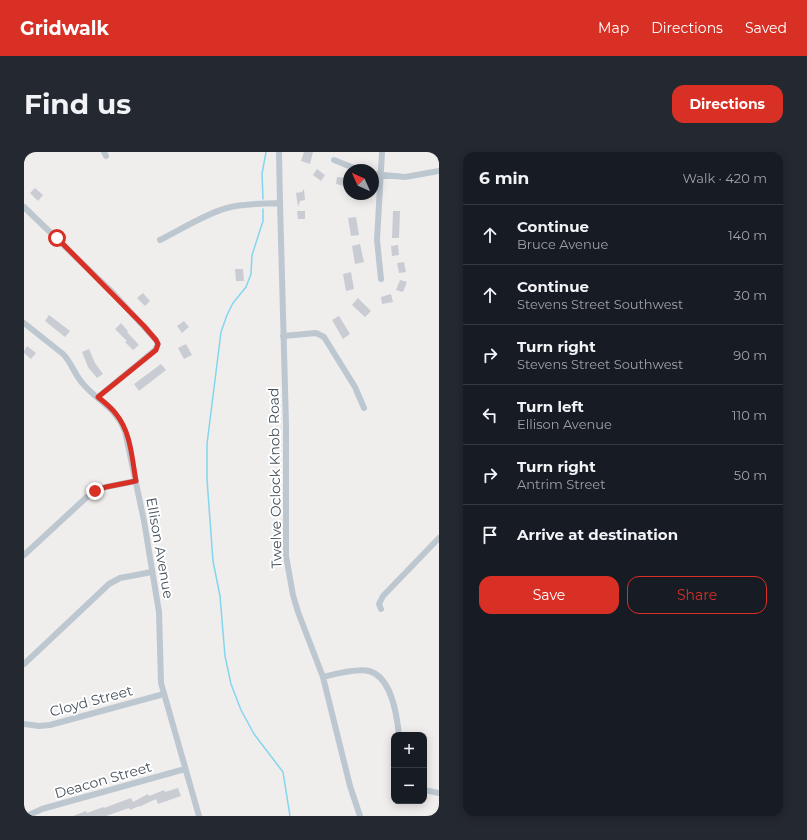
<!DOCTYPE html>
<html lang="en">
<head>
<meta charset="utf-8">
<style>
	:root { --surface:#171b24; --page:#242831; --text:#f1f3f6; --muted:#9ea1a6; --line:#363941; --accent:#d93025 }
	body { margin:0; font-family:Montserrat,sans-serif; background:var(--page); color:var(--text) }
	.controls { position:absolute; right:12px; bottom:12px; display:grid; overflow:hidden; border-radius:8px; box-shadow:0 2px 10px #0003 }
	.controls button { width:36px; height:36px; display:grid; place-items:center; padding:0; border:0; border-bottom:1px solid var(--line); background:var(--surface); color:var(--text); font:20px sans-serif }
	.compass { position:absolute; left:319px; top:12px; width:36px; height:36px; border-radius:50%; background:var(--surface); box-shadow:0 2px 10px #0003; rotate:315deg }
	.stop { position:absolute; width:12px; height:12px; margin:-9px; border:3px solid #d93025; border-radius:50%; background:#fff }
	.stop.end { background:#d93025; border-color:#fff; box-shadow:0 1px 4px #0008 }
	.list { margin:0; padding:0; list-style:none }
	h2 { display:flex; justify-content:space-between; align-items:center; height:52px; margin:0; padding:0 16px; font-size:17px }
	h2 small { font-size:13px; font-weight:400; color:var(--muted) }
	.list li { display:grid; grid-template-columns:26px 1fr auto; gap:12px; align-items:center; box-sizing:border-box; height:60px; padding:0 16px; border-top:1px solid var(--line) }
	.list b { display:block; font-size:15px; white-space:nowrap }
	.list p { margin:0; font-size:13px; white-space:nowrap; color:var(--muted) }
	.list em { font-size:13px; font-style:normal; color:var(--muted) }
	.actions { display:flex; gap:8px; padding:12px 16px }
	.actions a { flex:1; padding:9px 0; border:1px solid var(--accent); border-radius:12px; text-align:center; font-size:14px; color:var(--accent) }
	.actions .main { background:var(--accent); color:#fff }
	.icon { flex:none; width:22px; height:22px; fill:none; stroke:currentColor; stroke-width:2; stroke-linecap:round; stroke-linejoin:round }
	.map { position:relative; flex:none; width:415px; height:664px; overflow:hidden; border-radius:12px }
	header { display:flex; align-items:center; gap:24px; box-sizing:border-box; height:56px; padding:0 20px; background:var(--accent); color:#fff }
	header strong { font-size:19px }
	nav { display:flex; gap:22px; margin-inline-start:auto; font-size:14px }
	.intro { display:flex; align-items:center; justify-content:space-between; box-sizing:border-box; height:96px; padding:0 24px }
	h1 { margin:0; font-size:28px }
	.button { padding:10px 18px; border-radius:12px; background:var(--accent); color:#fff; font-size:14px; font-weight:700 }
	main { display:flex; gap:24px; padding:0 24px }
	aside { flex:1; background:var(--surface); border-radius:12px; box-shadow:0 2px 10px #0003 }
	.map>svg:first-child { display:block }
	.lines { fill:none; stroke-linecap:round; stroke-linejoin:round }
	.stream { stroke:#84d5ee; stroke-width:1.5 }
	.building { fill:#c9ccd2 }
	.minor { stroke:#bdc7d0; stroke-width:6 }
	.route { stroke:#d93025; stroke-width:5 }
	.labels { text-anchor:middle; stroke-width:4; stroke-linejoin:round; paint-order:stroke }
	.street-label { font-size:14px; fill:#45505b; stroke:#fff }
</style>
</head>
<body>
<header>
<strong>Gridwalk</strong>
<nav><a>Map</a><a>Directions</a><a>Saved</a></nav>
</header>
<div class="intro"><h1>Find us</h1><a class="button">Directions</a></div>
<main>
<div class="map">
<svg width="415" height="664" viewBox="0 0 415 664">
	<rect width="100%" height="100%" fill="#f0eded"/>
	<g class="lines">
		<path class="stream" d="M239 47 238 22 242 0
			M239 57V69L228 103 227 122 222 135 209 151 203 163 197 180 183 292V327L189 409 196 444 201 504 207 532 217 558 230 582 259 620 266 664"/>
	</g>
	<path class="building" d="M280 0H289L286 12 277 9Z
		M293 17 301 23 297 29 289 23Z
		M313 25 322 26 321 34 312 32Z
		M11 36 19 43 14 49 6 41Z
		M280 37 281 48 276 49 274 55 272 41 278 40Z
		M273 59H281V67H274Z
		M369 59H376L375 86H368Z
		M332 65 335 83 327 84 324 66Z
		M336 92 340 110 331 112 328 94Z
		M374 93 375 103 368 104 367 94Z
		M380 110 382 120 375 121 373 111Z
		M211 117H219L220 129H212Z
		M327 120 330 137 322 139 319 122Z
		M376 128 383 130 379 140 372 138Z
		M119 141 126 149 121 154 113 146Z
		M367 142 369 150 358 152 357 145Z
		M334 146 347 159 341 165 328 153Z
		M25 163 46 179 41 185 21 169Z
		M315 164 326 182 319 187 308 168Z
		M160 169 165 175 158 181 153 174Z
		M97 171 104 179 103 180 115 193 109 198 101 190 103 189 91 177Z
		M162 192 168 203 160 207 154 196Z
		M3 194 12 201 7 207 0 201V199Z
		M65 197 71 211 79 222 73 226 64 215 58 200Z
		M137 212 142 218 115 239 110 232Z
		M154 636 157 644 134 652 132 647 115 655V654L106 658 105 656 82 664H49L62 659 63 661 79 655 80 656 107 646 109 650 124 642 125 644 140 638 141 640Z"/>
	<g class="lines">
		<path class="minor" d="M80 0 82 4
			M255 0 256 51 262 273V404L269 443 274 460 299 525 326 634 336 664
			M310 8 335 18
			M349 22 381 25 415 19
			M0 55 90 142 132 188 134 192 131 198 74 245
			M136 88C156 78 183 61 203 56 220 51 238 52 256 51
			M357 127 353 88 358 0
			M0 171 39 202C48 211 51 224 60 233 76 251 91 255 101 279L120 369 135 460 137 531 175 664
			M259 184 292 181 300 185 331 235 340 256
			M0 403 65 343 77 336 112 329
			M357 457 355 452 359 444 415 386
			M0 512 85 432 96 426 128 420
			M299 525C311 522 333 516 345 519 368 525 373 564 375 583
			M0 572 15 574 26 573 140 542
			M400 638 415 641
			M3 664 18 657 161 617"/>
	</g>
	<g class="lines">
		<path class="route" d="M33 86 120 174 132 188 134 192 132 198 74 245C80 250 87 255 92 262 107 280 108 307 112 329L82 335 71 339"/>
	</g>
	<g class="labels">
		<g class="street-label">
			<text transform="translate(251 326) rotate(-91)" y="5">Twelve Oclock Knob Road</text>
			<text transform="translate(136 396) rotate(80)" y="5">Ellison Avenue</text>
			<text transform="translate(67 549) rotate(-15)" y="5">Cloyd Street</text>
			<text transform="translate(79 628) rotate(-16)" y="5">Deacon Street</text>
		</g>
	</g>
</svg>
<div class="controls">
<button>+</button>
<button>−</button>
</div>
<svg class="compass" viewBox="-18 -18 36 36"><path d="M0-13l5 13h-10z" fill="#e53935"/><path d="M0 13l5-13h-10z" fill="#9ea1a6"/></svg>
<div class="stop" style="left:33px;top:86px"></div>
<div class="stop end" style="left:71px;top:339px"></div>
</div>
<aside>
<h2>6 min<small>Walk · 420 m</small></h2>
<ul class="list">
<li><svg class="icon" aria-label="ahead" viewBox="0 0 24 24"><path d="M12 20V5M6 11l6-6 6 6"/></svg><div><b>Continue</b><p>Bruce Avenue</p></div><em>140 m</em></li>
<li><svg class="icon" aria-label="ahead" viewBox="0 0 24 24"><path d="M12 20V5M6 11l6-6 6 6"/></svg><div><b>Continue</b><p>Stevens Street Southwest</p></div><em>30 m</em></li>
<li><svg class="icon" aria-label="right" viewBox="0 0 24 24"><path d="M7 20v-9h11M14 6l5 5-5 5"/></svg><div><b>Turn right</b><p>Stevens Street Southwest</p></div><em>90 m</em></li>
<li><svg class="icon" aria-label="left" viewBox="0 0 24 24"><path d="M17 20v-9H6M10 6l-5 5 5 5"/></svg><div><b>Turn left</b><p>Ellison Avenue</p></div><em>110 m</em></li>
<li><svg class="icon" aria-label="right" viewBox="0 0 24 24"><path d="M7 20v-9h11M14 6l5 5-5 5"/></svg><div><b>Turn right</b><p>Antrim Street</p></div><em>50 m</em></li>
<li><svg class="icon" aria-label="arrive" viewBox="0 0 24 24"><path d="M6 21V4h12l-3 4 3 4H6"/></svg><div><b>Arrive at destination</b></div></li>
</ul>
<div class="actions"><a class="main">Save</a><a>Share</a></div>
</aside>
</main>
</body>
</html>
